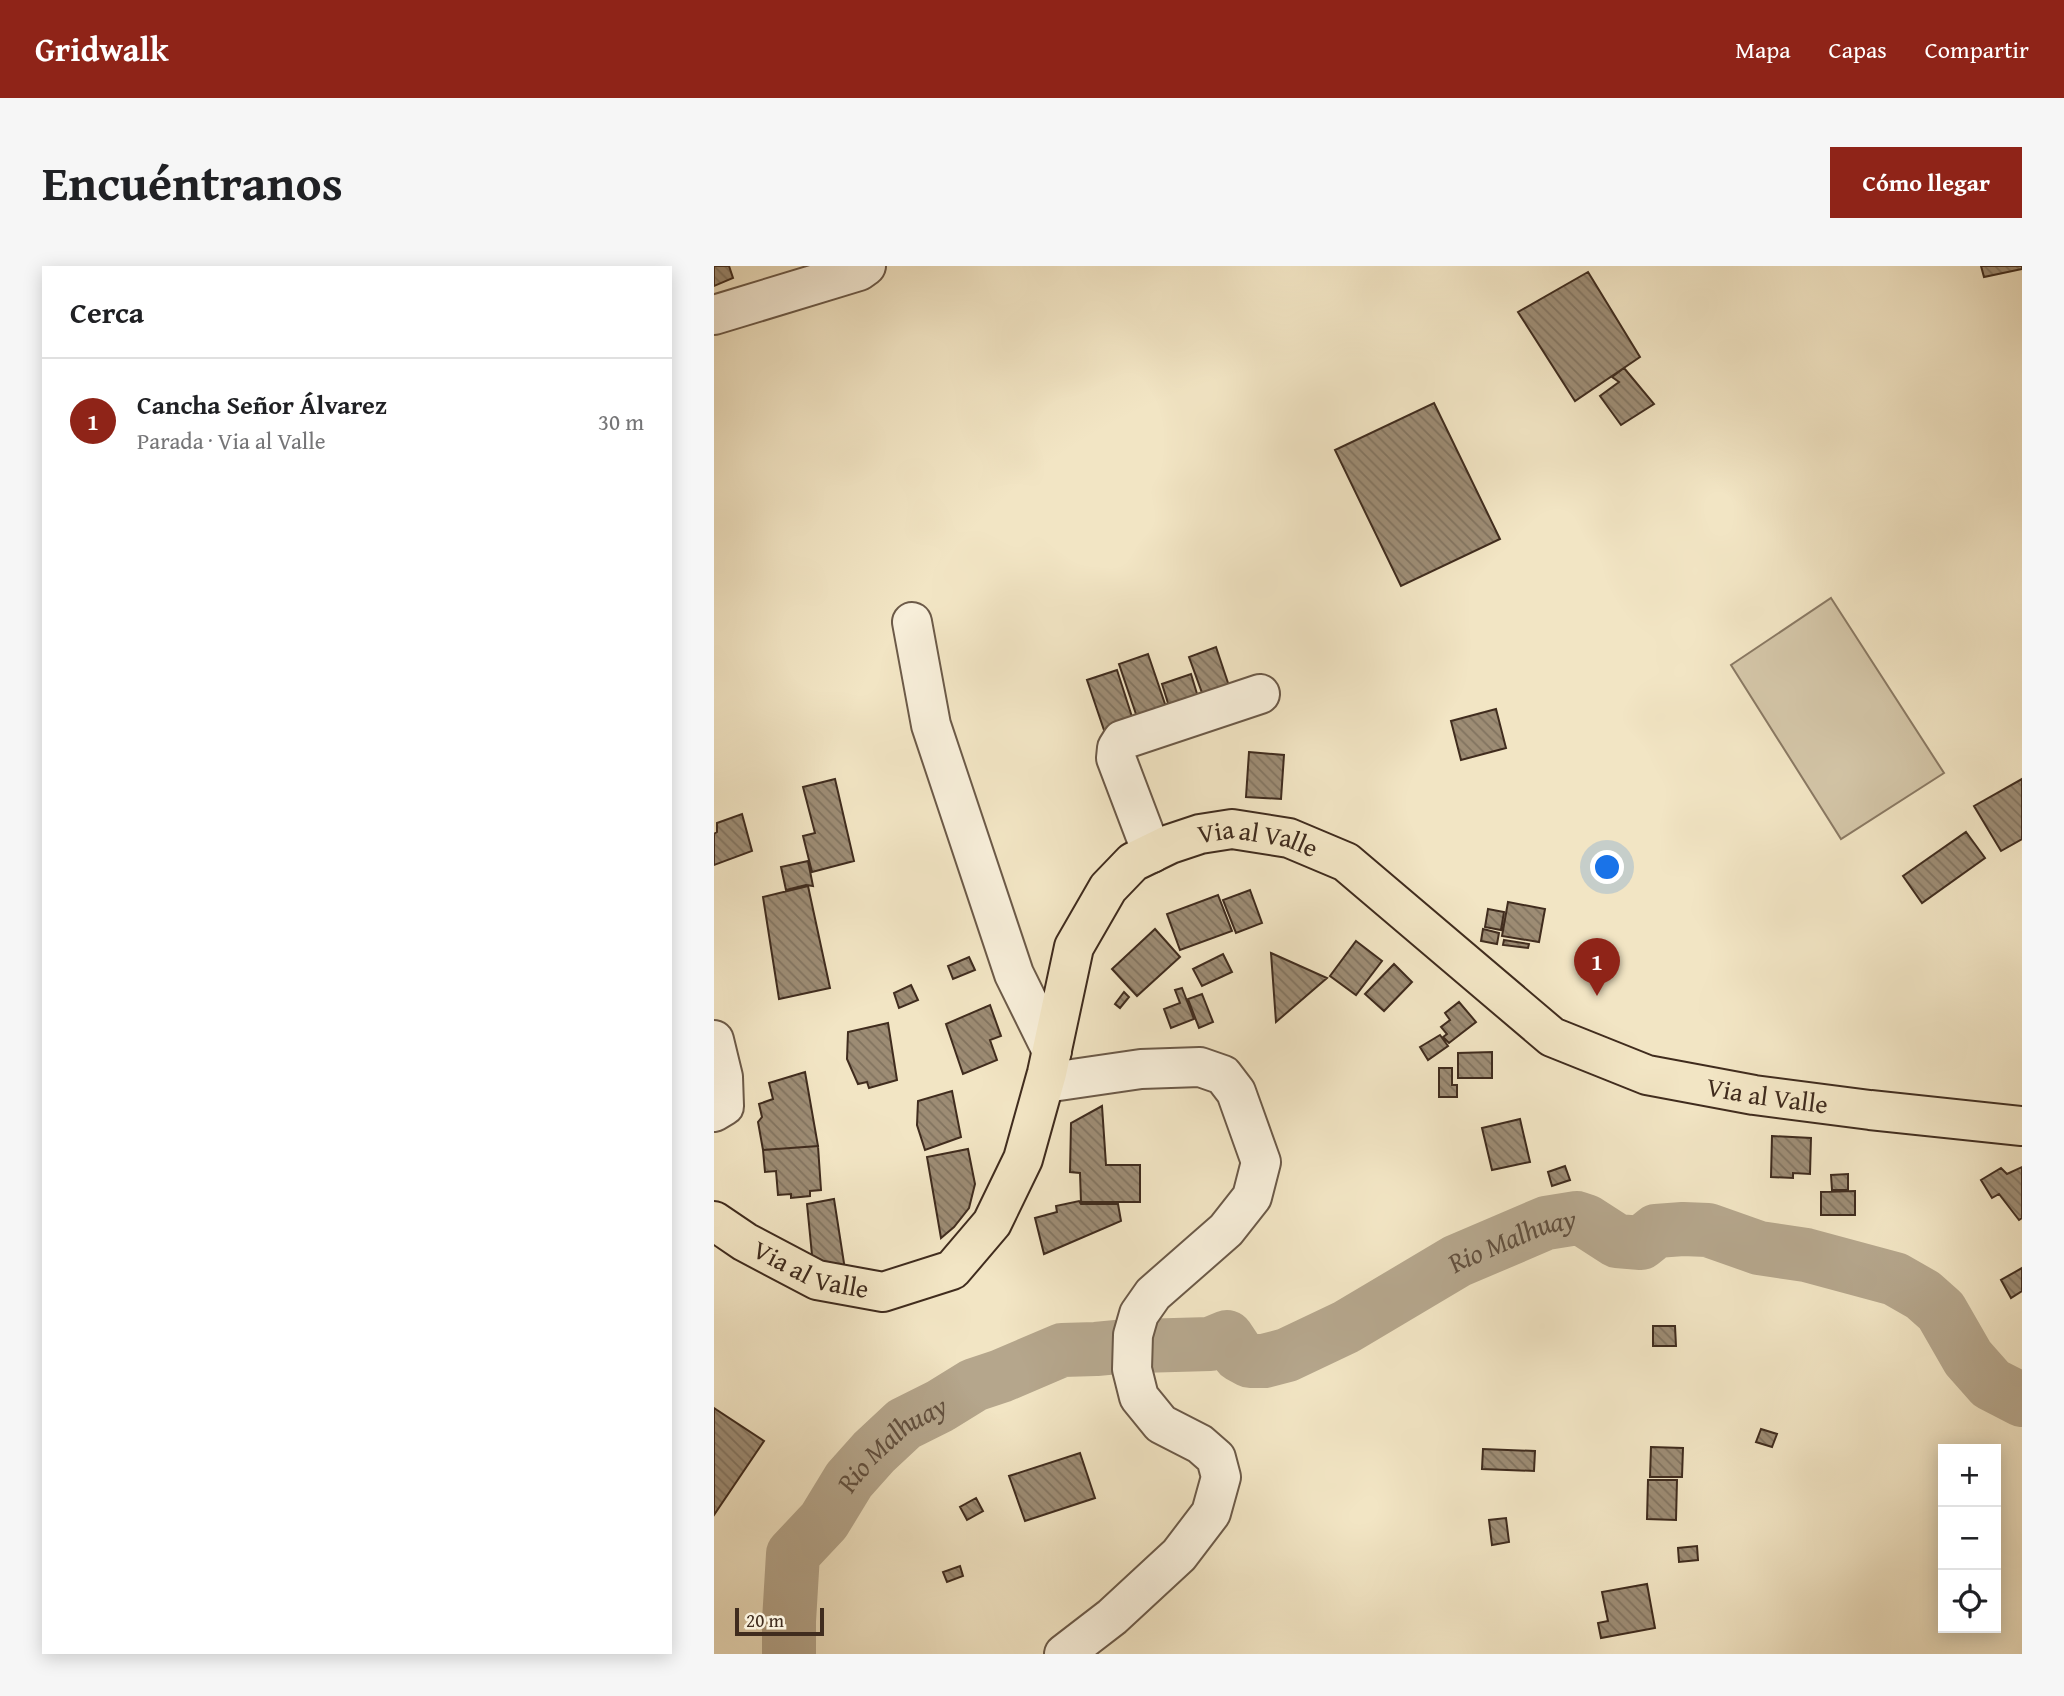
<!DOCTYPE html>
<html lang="es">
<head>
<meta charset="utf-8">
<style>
	:root { --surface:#fff; --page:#f6f6f6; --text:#202124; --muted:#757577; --line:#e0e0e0; --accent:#8f2418 }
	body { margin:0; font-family:"Gentium Book Plus",serif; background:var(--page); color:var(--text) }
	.controls { position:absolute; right:21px; bottom:21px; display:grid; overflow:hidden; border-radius:0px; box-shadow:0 4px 18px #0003 }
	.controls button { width:63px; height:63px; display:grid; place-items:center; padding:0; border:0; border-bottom:2px solid var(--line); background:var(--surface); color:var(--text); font:35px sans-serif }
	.scale { position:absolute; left:21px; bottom:18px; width:89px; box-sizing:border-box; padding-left:7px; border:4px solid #402c1e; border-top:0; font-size:19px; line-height:24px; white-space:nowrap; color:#402c1e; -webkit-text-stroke:5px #f7eed9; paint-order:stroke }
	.you { position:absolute; left:894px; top:602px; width:24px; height:24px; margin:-18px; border:5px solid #fff; border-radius:50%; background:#1a73e8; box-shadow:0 0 0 10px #1a73e833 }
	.badge { display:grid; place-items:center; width:46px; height:46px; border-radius:50%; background:var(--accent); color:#fff; font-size:23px; font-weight:700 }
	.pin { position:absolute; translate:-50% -58px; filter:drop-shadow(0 2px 4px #0008) }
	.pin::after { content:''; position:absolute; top:37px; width:24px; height:21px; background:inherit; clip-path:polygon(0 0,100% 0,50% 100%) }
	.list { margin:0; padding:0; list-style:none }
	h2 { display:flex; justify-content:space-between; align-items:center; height:91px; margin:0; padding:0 28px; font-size:30px }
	h2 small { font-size:23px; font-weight:400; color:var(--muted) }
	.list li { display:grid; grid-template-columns:46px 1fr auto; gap:21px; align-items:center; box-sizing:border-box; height:126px; padding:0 28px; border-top:2px solid var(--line) }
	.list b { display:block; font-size:26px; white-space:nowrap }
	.list p { margin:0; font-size:23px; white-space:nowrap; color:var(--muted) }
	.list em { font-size:23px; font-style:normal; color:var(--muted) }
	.icon { flex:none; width:38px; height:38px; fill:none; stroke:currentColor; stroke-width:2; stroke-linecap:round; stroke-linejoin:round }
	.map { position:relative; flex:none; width:1308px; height:1388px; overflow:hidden; border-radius:0px }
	header { display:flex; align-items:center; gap:42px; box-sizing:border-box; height:98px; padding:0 35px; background:var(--accent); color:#fff }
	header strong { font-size:33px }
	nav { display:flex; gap:38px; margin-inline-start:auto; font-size:24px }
	.intro { display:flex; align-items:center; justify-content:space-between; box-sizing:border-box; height:168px; padding:0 42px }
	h1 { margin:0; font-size:49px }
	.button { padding:18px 32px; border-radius:0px; background:var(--accent); color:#fff; font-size:24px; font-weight:700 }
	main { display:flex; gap:42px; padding:0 42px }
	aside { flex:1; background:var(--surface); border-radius:0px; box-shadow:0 4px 18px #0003 }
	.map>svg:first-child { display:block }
	.pitch { fill:#d4c6a8; stroke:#8a7963; stroke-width:2 }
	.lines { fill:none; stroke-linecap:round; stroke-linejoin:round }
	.river { stroke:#b5a68c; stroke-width:54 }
	.building { fill:url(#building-back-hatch); stroke:#402c1e; stroke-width:2 }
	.minor-casing { stroke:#6c5a48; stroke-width:42 }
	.major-casing { stroke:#402c1e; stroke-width:42 }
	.minor { stroke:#f7eed9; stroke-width:38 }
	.major { stroke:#f2e5c4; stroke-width:38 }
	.labels { text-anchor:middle; stroke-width:5; stroke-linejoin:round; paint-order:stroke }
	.street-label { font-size:26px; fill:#402c1e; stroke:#f7eed9 }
	.water-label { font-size:28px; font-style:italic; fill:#63513f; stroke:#f7eed9 }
</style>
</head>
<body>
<header>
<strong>Gridwalk</strong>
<nav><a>Mapa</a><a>Capas</a><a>Compartir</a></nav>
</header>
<div class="intro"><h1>Encuéntranos</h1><a class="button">Cómo llegar</a></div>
<main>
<aside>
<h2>Cerca<small></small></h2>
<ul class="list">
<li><span class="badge">1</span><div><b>Cancha Señor Álvarez</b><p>Parada · Via al Valle</p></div><em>30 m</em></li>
</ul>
</aside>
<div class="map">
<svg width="1308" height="1388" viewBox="0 0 1308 1388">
	<defs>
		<pattern id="building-back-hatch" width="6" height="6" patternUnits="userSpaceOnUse" patternTransform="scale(1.75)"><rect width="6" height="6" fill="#9d8c74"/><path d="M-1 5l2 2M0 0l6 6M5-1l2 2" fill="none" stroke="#81735f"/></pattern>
	</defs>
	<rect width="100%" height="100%" fill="#f2e5c4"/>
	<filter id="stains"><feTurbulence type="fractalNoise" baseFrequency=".00286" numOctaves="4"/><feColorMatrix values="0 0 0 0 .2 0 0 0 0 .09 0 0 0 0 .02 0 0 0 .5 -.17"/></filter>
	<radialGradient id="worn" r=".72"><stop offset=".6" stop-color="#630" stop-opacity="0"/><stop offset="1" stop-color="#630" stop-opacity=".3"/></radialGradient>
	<path class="pitch" d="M1117 332 1230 507 1127 573 1017 399Z"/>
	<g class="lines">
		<g class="river">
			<path id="s1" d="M425 1080 496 1078 513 1071 525 1089 536 1095H550L573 1089 632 1061 743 995 832 957 863 952 872 955 903 975 927 977 942 965 969 963 994 964 1045 982 1092 989 1181 1013 1209 1029 1227 1045 1254 1092 1277 1118 1308 1134"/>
			<path id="s2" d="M75 1388V1355L79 1288 110 1255 135 1214 160 1186 190 1158 226 1140 260 1119 287 1110 348 1084 382 1083 403 1081"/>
		</g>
	</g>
	<path class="building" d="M0 0H15L19 12 0 20Z
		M1267 0H1308V3L1270 11Z
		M874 6 926 91 861 135 804 46Z
		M910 102 940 138 907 159 886 130 905 116 898 111Z
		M720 137 786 273 687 320 621 184Z
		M502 381 517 426 491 435 475 391Z
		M434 388 453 444 424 454 405 398Z
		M403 404 421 460 392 470 373 414Z
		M477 408 487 441 458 450 448 418Z
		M782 443 792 482 747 494 737 455Z
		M535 486 570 489 567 533 532 531Z
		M121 513 140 595 98 606 89 570 101 567 89 521Z
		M1308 513V573L1287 585 1260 540Z
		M28 548 38 585 0 599V568L3 566V557Z
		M1252 566 1271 592 1208 637 1189 610Z
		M94 595 99 620 92 619 72 624 67 601Z
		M94 620 116 722 65 733 49 631Z
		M536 624 548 657 522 667 509 634Z
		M504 629 518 665 466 684 453 648Z
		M794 636 831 643 825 676 788 670Z
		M774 643 790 646 787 664 771 661Z
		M441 663 466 691 423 730 398 703Z
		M769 663 785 667 783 678 767 675Z
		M790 674 815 678 814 682 789 679Z
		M642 675 668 695 642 729 616 710Z
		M557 687 613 712 562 756Z
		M509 688 518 706 488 720 479 703Z
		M255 691 261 704 239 713 234 700Z
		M680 698 698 716 670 745 651 728Z
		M197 719 204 734 185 742 180 727Z
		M468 722 480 753 457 762 450 743 466 737 461 724Z
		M410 726 415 731 406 742 401 738Z
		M488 728 499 756 485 762 474 733Z
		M745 736 762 756 735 777 729 771 733 768 727 761 736 754 731 747Z
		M276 739 287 770 276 774 283 794 249 808 232 758Z
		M174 757 183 814 155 822 153 816 144 818 133 793 134 766Z
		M726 769 734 780 714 794 706 781Z
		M778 786V812H744V787Z
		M725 802H738V819H743V831H725Z
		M91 806 104 880 49 884 44 856 48 851 45 838 59 833 55 817Z
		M238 825 247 871 211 884 203 859 204 835Z
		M388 840 392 899H426V936H367L366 907 356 906 357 857Z
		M806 853 816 896 778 904 768 862Z
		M1058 870 1097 872 1096 908 1079 907V912L1057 911Z
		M104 880 107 924 96 925V930L77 932V928L64 929 62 905 51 906 49 884Z
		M254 883 261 918 255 942 240 961 227 972 213 891Z
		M851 900 856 914 838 920 834 906Z
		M1308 901V952L1305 954 1285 928 1278 932 1267 914 1287 902 1293 908Z
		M1134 908V924H1118L1117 909Z
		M1141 925V949H1107V926Z
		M120 933 132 1010 99 999 93 938Z
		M365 935 367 938H404L407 955 330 988 321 952 343 946 342 940Z
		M1308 1002V1025L1297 1032 1287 1014Z
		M939 1060H961L962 1080H939Z
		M0 1142 50 1175 0 1249Z
		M1047 1163 1063 1168 1058 1181 1042 1176Z
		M937 1181 969 1182 968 1211H936Z
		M769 1183 821 1185 820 1205 768 1203Z
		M366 1187 381 1232 311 1255 295 1210Z
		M934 1214H963L962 1254 933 1253Z
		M262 1232 269 1245 253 1254 246 1241Z
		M792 1252 795 1276 778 1279 775 1254Z
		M983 1280 984 1294 965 1296 964 1282Z
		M246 1300 249 1310 233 1316 229 1306Z
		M933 1318 941 1362 887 1372 884 1357 894 1355 888 1326Z"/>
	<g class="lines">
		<defs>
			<path id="minor" d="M0 49 145 5 152 0
				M198 356 217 459 300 708 338 785
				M438 587 402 492 403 482 408 474 546 428
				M0 774 9 811 10 840 0 846
				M331 817 427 803 486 801 509 809 522 826 547 896 538 931 512 964 439 1028 425 1048 419 1069 418 1103 425 1131 447 1158 486 1178 502 1192 507 1211 497 1247 465 1289 398 1351 350 1388"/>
			<g id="major">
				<path id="s3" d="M0 955 31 976 103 1014 169 1026 238 1004 278 957 309 893 333 807 360 681 394 622 419 596 456 578 486 568 518 563 575 572 632 596 838 771 933 809 1040 829 1156 844 1308 860"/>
			</g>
		</defs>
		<use href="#minor" class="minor-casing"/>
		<use href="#major" class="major-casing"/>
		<use href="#minor" class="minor"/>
		<use href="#major" class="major"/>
	</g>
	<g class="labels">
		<g class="street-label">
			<text dy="9" stroke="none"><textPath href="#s3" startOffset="845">Via al Valle</textPath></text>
			<text dy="9" stroke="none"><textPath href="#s3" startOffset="1433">Via al Valle</textPath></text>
			<text dy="9" stroke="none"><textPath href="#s3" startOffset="110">Via al Valle</textPath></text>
		</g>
		<g class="water-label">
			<text dy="10" stroke="none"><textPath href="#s1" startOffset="415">Rio Malhuay</textPath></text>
			<text dy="10" stroke="none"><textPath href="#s2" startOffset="250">Rio Malhuay</textPath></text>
		</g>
	</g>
	<rect width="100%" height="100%" filter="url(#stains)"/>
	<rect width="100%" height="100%" fill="url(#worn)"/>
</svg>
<div class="controls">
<button>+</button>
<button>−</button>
<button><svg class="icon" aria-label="locate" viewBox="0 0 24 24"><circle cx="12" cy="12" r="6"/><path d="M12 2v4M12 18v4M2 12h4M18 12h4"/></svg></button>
</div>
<div class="scale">20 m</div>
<div class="you"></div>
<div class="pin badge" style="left:883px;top:730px">1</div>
</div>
</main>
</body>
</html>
